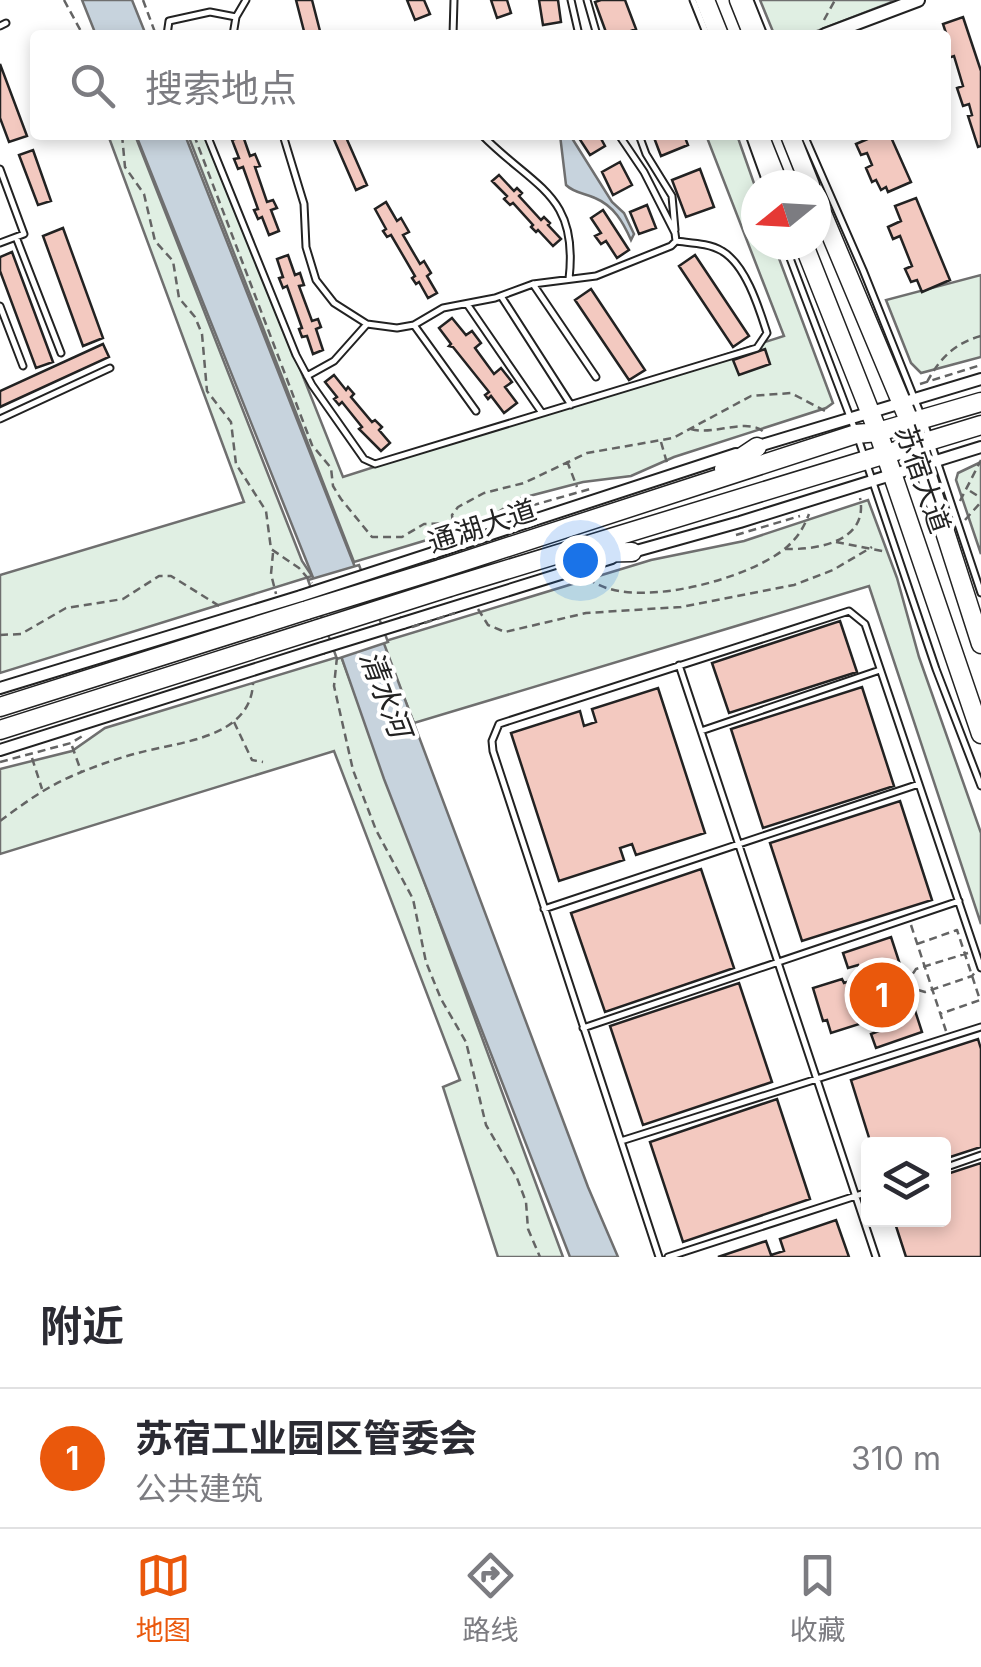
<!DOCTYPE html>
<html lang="zh">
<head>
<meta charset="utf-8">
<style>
	:root { --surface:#fff; --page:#f7f7f7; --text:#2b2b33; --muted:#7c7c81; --line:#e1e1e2; --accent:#ea580c }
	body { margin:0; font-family:Inter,"Noto Sans SC",sans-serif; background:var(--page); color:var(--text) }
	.controls { position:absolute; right:30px; bottom:30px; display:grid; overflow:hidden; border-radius:10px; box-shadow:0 5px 15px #0003 }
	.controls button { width:90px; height:90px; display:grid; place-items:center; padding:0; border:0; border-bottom:2px solid var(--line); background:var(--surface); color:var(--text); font:50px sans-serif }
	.compass { position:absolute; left:741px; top:170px; width:90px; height:90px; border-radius:50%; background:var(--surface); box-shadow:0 5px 15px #0003; rotate:252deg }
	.you { position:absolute; left:580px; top:560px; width:35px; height:35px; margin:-25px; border:8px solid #fff; border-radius:50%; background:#1a73e8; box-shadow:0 0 0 15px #1a73e833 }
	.badge { display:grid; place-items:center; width:65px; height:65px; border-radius:50%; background:var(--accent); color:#fff; font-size:32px; font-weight:700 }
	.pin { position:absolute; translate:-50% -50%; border:5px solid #fff; box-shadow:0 2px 10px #0006 }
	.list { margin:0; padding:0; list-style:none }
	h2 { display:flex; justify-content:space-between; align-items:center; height:130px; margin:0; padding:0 40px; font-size:42px }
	h2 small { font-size:32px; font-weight:400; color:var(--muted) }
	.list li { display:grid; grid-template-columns:65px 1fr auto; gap:30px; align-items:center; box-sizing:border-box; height:140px; padding:0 40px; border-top:2px solid var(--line) }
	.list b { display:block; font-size:38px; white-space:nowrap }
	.list p { margin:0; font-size:32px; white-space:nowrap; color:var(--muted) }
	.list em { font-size:32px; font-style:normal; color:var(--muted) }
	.icon { flex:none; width:55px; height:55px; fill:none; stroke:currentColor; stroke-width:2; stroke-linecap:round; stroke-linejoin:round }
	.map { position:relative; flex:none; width:981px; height:1257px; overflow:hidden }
	.search { position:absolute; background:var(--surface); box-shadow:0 5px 15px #0003; left:30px; right:30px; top:30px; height:110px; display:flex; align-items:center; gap:25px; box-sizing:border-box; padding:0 35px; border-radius:10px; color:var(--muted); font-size:38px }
	.sheet { height:270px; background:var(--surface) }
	nav { display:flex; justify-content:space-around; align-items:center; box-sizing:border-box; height:140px; border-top:2px solid var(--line); background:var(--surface); font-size:28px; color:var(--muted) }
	nav a { display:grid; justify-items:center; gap:5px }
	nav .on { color:var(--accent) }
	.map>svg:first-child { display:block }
	.green { fill:#e0efe3; stroke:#6f6f6f; stroke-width:2.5 }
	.water { fill:#c7d3dd; stroke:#6f6f6f; stroke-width:2.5 }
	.pier { fill:#fff; stroke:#6f6f6f; stroke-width:2.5 }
	.building { fill:#f3c9c0; stroke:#222; stroke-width:2.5 }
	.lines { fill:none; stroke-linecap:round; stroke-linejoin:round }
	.service-casing { stroke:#222; stroke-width:9 }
	.minor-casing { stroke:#222; stroke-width:14 }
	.tertiary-casing { stroke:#222; stroke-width:16 }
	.primary-casing { stroke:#222; stroke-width:21 }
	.path { stroke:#646464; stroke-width:2.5; stroke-dasharray:8 5; stroke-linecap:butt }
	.service { stroke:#fff; stroke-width:5 }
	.minor { stroke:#fff; stroke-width:10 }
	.tertiary { stroke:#fff; stroke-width:12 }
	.primary { stroke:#fff; stroke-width:18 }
	.minor-bridge-casing { stroke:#222; stroke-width:14; stroke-linecap:butt }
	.primary-bridge-casing { stroke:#222; stroke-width:21; stroke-linecap:butt }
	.path-bridge { stroke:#646464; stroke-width:2.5; stroke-dasharray:8 5; stroke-linecap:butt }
	.minor-bridge { stroke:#fff; stroke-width:10 }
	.primary-bridge { stroke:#fff; stroke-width:18 }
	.labels { text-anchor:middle; stroke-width:8; stroke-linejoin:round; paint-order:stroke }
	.street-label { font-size:28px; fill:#222; stroke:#fff }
	.water-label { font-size:30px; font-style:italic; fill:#222; stroke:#fff }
</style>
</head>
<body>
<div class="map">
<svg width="981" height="1257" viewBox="0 0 981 1257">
	<rect width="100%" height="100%" fill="#fff"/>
	<path class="green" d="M760 0H897L807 35 774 34Z
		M108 135H135L302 561 312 576 0 673V575L244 502Z
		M188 135H207L343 477 784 336 706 135H737L756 189V245H774L833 403 826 408 674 457 631 476 583 482 518 499 480 524 354 562Z
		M981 275V357L921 373 911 363 886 300Z
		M981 462V554L956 480 958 473Z
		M868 500 897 578 919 657 981 833V924L869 586 414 723 382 642 651 560 744 541Z
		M341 656 563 1257H498L443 1087 460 1080 334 751 0 854V769L72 751 105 728Z"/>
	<path class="water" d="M82 0H132L146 35H96Z
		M136 135H185L362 585 588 1187 618 1257H570L384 779 318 590Z
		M560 135H570L612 202 624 213 634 234 631 240C623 222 614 206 595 198 584 193 574 193 566 185Z"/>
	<path class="pier" d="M359 565 388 642 337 659 308 580Z"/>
	<path class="building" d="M296 0H312L321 35H305Z
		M407 0H424L430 14 415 20Z
		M491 0H507L511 13 497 18Z
		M539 0H558L561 22 543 25Z
		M601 0H625L636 29 621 35H607L595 2Z
		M963 17 981 71V146L978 147 968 116 972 115 969 104 963 106 957 88 963 86 954 56 948 58 946 54 948 39 943 24Z
		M0 64 27 136 9 142 0 118Z
		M332 135H345L367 185 356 190Z
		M577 135H599L605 146 590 155Z
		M653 135H684L688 145 661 156Z
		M869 135H890L911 182 888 192 886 187 881 190 876 180 872 182 866 168 872 165 867 153 861 155 856 144 870 138Z
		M243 136 250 156 255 154 260 166 255 167 267 202 273 200 277 208 271 210 279 231 269 235 262 217 258 219 254 210 258 209 243 167 238 169 234 159 239 158 232 140Z
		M33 150 51 201 38 205 19 155Z
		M620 162 632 185 613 195 602 172Z
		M700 169 714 207 686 217 672 180Z
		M499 175 514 191 517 188 522 193 519 196 541 220 544 217 550 223 548 225 561 239 553 246 538 230 536 232 531 227 533 225 513 203 510 205 504 199 507 196 492 181Z
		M916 198 950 280 922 292 917 280 911 282 905 269 912 266 900 236 893 239 888 227 901 221 895 206Z
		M386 202 397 221 401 218 409 232 403 235 420 264 424 261 431 273 427 276 437 293 428 298 419 282 416 284 412 278 415 276 391 235 387 237 383 231 386 229 375 209Z
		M647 205 656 228 639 234 630 212Z
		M603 210 629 250 617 258 606 241 601 244 595 236 601 233 591 218Z
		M63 228 103 338 83 346 43 236Z
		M12 252 53 362 36 368 0 271V257Z
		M288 255 295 275 300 273 304 285 299 286 312 321 318 319 321 327 316 329 323 350 313 354 307 336 302 337 299 329 302 328 287 286 283 288 279 278 283 277 277 259Z
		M695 255 749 336 733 347 679 266Z
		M591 289 645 370 629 380 575 300Z
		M452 318 466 335 472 331 481 343 475 348 494 374 501 368 512 382 505 387 517 403 504 413 491 396 488 399 485 395 489 392 453 347 449 346 451 344 439 328Z
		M103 344 109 357 0 407V391Z
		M765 349 770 364 739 375 733 360Z
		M334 375 346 390 348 387 354 394 351 397 372 422 375 420 382 427 379 430 390 443 381 451 359 429 362 427 342 402 339 405 334 399 337 397 325 382Z
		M840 621 857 672 729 713 712 663Z
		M862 687 894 786 763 828 731 729Z
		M658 688 705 833 636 855 632 844 620 848 624 860 559 881 511 733 580 711 584 726 596 722 592 709Z
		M900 801 932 900 802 941 770 843Z
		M701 869 734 968 605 1012 571 913Z
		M891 937 922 1032 876 1048 871 1034 879 1031 858 965 848 968 843 953Z
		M859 978 872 1020 831 1033 827 1020 823 1021 813 988 842 979 844 983Z
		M739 983 772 1082 643 1125 610 1026Z
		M978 1039 981 1049V1147L944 1159V1144H871L851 1080Z
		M777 1099 810 1199 683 1242 650 1142Z
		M981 1163V1257H906L894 1220H944V1175Z
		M836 1220 849 1257H718L766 1241 771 1255 784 1251 780 1239Z"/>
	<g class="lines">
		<defs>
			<path id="service" d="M571 0 579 35
				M587 0 597 35
				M693 0 707 35
				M750 0 764 35
				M0 26 6 23
				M167 35 169 21 210 12 236 17
				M233 35 236 17 246 0
				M453 35 454 0
				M207 135 296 355 312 385 364 459 375 464 757 348 767 333C759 308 746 265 722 251 709 243 690 243 676 241
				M283 135 304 204 306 247 316 280 334 303 367 324 397 328 414 325 443 308 495 298 533 284 596 276 671 246 676 241 675 233 644 172 619 135
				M482 135C534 188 579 194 569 279
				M639 135 646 154 672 196 675 230
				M749 135 767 185
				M804 135 863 270 921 415
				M0 169 24 234 0 243
				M16 237 61 353
				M785 245 855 430
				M533 284 596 377
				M501 296 571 405
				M467 304 542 413
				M0 306 23 366
				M414 325 476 411
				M307 376 334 361 367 324
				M0 419 110 368
				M925 425 981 593
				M859 441 936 669 981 786
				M679 665 876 1257
				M701 731 880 670
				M544 909 919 784
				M583 1028 959 901
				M621 1141 981 1027
				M944 1168 981 1155
				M659 1257 493 751 492 741 499 724 849 611 865 624 981 968
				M668 1257 868 1192"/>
			<path id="minor" d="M752 448 981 379
				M433 553 736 454
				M629 553 740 522 981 447
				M403 623 612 558
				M0 688 301 596
				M0 750 322 648"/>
			<path id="tertiary" d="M825 35 918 0"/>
			<path id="primary" d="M705 0 719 35
				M739 0 753 35
				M759 135 779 185
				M790 135 810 185
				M816 199 910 423 981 644
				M804 245 878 432 981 734
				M724 469 757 447
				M586 553 632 552
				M440 569 856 434 878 432 981 402
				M450 587 981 425
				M0 707 307 610
				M0 730 318 629"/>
		</defs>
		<use href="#service" class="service-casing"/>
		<use href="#minor" class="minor-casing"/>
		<use href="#tertiary" class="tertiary-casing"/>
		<use href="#primary" class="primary-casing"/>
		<path class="path" d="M64 0 83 35
			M143 0 156 35
			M824 20 835 0
			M122 135 125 167 144 194 155 241 173 261 179 298 195 317 202 334 207 391 231 422 236 464 266 511 271 549 299 568 312 583
			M194 135 312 445 331 468 333 486 341 499 372 537H402L424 524 452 523
			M927 382C940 358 955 343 981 336
			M920 384 981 365
			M691 429C713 436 747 417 764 432
			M661 442 667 463
			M567 461 577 487
			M970 491 981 498
			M960 501 981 460
			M508 516 516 510 590 489
			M965 520 981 502
			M454 534 452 515 458 507 484 493 524 483 587 453 673 438 751 396 791 393 827 412
			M736 535 800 516
			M836 542 887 552
			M785 549C816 550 869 542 860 498
			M273 553 271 574 276 594
			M588 578C628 613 752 579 788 546 798 537 804 527 809 514
			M478 609 488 625 505 632 586 613 681 607 794 585 833 570 872 547
			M0 635 21 634 66 608 123 599 159 576H171L221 607
			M337 657 334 686 353 770 376 830 413 899 426 962 441 999 466 1042 486 1125 517 1178 526 1202 528 1229 540 1257
			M234 722 252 760 263 762
			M72 746 81 771
			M32 758 42 789
			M0 762 71 743 84 735
			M0 821C23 804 46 787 72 776 93 767 115 759 138 753 177 742 251 739 253 683
			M911 925 946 1031
			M917 944 957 930 980 1000 940 1014
			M968 953 916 969 912 975 918 990 925 992 972 976 976 971"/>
		<use href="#service" class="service"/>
		<use href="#minor" class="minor"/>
		<use href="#tertiary" class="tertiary"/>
		<use href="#primary" class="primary"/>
		<defs>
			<path id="minor-bridge" d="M301 596 433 553
				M322 648 403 623"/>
			<path id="primary-bridge" d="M307 610 440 569
				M318 629 450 587"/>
		</defs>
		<use href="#minor-bridge" class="minor-bridge-casing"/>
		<use href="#primary-bridge" class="primary-bridge-casing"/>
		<path class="path-bridge" d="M412 627 455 613"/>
		<use href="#minor-bridge" class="minor-bridge"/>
		<use href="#primary-bridge" class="primary-bridge"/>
	</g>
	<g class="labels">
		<g class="street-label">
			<text transform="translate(923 479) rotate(71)" y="10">苏宿大道</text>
			<text transform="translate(482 526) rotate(-18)" y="10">通湖大道</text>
		</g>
		<g class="water-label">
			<text transform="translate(385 694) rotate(69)" y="10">清水河</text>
		</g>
	</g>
</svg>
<div class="controls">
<button><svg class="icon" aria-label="layers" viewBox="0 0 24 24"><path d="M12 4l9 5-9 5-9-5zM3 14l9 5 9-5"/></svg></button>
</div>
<svg class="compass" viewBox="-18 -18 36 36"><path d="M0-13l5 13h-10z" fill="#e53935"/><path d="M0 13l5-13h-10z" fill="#7c7c81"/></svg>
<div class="you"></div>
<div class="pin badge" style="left:882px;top:995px">1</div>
<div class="search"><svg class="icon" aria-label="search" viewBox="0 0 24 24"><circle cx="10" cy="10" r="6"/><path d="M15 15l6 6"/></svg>搜索地点</div>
</div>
<section class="sheet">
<h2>附近<small></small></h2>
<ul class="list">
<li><span class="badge">1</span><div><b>苏宿工业园区管委会</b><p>公共建筑</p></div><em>310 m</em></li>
</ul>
</section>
<nav>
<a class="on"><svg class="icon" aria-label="map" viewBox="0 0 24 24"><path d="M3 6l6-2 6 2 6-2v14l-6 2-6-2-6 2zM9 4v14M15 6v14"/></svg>地图</a>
<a><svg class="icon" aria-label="directions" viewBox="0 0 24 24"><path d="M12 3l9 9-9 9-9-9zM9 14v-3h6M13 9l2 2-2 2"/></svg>路线</a>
<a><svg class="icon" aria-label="saved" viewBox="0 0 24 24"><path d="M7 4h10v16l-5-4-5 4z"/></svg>收藏</a>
</nav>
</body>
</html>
